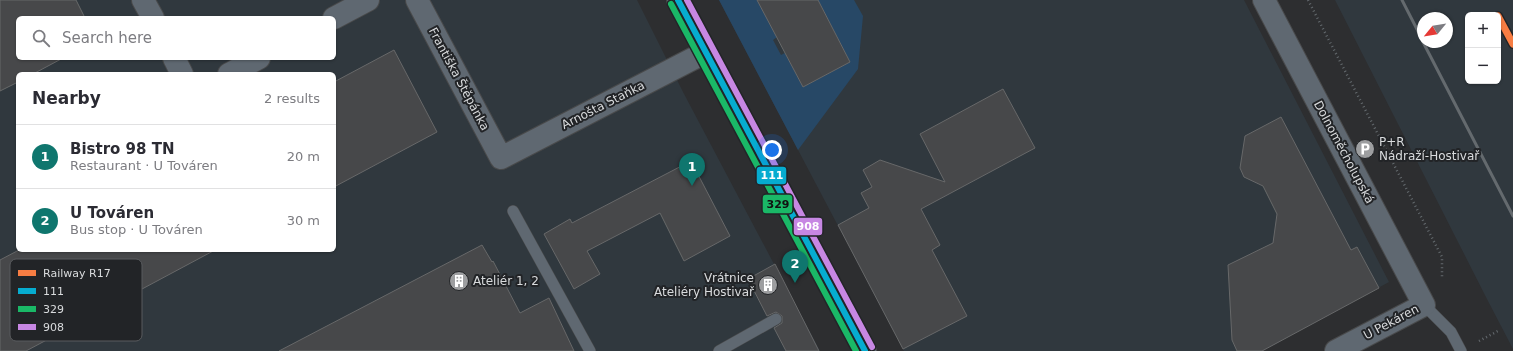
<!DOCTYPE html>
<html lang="en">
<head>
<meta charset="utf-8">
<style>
	:root { --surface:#fff; --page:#f2f2f3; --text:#2b2b33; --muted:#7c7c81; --line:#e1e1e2; --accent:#0f766e }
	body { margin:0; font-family:"DejaVu Sans",sans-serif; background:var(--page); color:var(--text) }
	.controls { position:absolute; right:12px; top:12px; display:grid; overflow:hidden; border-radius:6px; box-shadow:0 1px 3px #0004 }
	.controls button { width:36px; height:36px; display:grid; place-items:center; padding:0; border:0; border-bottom:1px solid var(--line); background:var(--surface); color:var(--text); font:20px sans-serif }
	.compass { position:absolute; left:1417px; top:12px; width:36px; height:36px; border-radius:50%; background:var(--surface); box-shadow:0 1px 3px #0004; rotate:240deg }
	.you { position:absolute; left:772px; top:150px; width:14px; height:14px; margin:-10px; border:3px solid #fff; border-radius:50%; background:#1a73e8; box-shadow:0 0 0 6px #1a73e833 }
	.badge { display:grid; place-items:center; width:26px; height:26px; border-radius:50%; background:var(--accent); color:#fff; font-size:13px; font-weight:700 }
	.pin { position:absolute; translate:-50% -33px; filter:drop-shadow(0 1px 2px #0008) }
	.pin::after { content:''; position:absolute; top:21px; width:14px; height:12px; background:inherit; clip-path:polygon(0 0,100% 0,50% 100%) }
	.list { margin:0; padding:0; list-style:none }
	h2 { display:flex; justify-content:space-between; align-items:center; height:52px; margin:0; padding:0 16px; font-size:17px }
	h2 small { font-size:13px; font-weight:400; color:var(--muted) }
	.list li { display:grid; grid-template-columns:26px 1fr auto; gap:12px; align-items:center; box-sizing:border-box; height:64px; padding:0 16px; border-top:1px solid var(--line) }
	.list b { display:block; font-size:15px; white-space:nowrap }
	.list p { margin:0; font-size:13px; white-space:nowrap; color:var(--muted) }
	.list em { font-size:13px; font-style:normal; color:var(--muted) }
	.icon { flex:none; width:22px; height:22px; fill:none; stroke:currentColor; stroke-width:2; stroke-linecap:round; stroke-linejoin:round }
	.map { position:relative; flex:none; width:1513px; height:351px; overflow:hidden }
	.search { position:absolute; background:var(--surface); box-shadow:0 1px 3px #0004; left:16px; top:16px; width:320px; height:44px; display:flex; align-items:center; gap:10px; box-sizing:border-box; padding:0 14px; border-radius:6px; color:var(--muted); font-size:15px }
	.panel { position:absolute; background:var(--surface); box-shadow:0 1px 3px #0004; left:16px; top:72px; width:320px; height:180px; border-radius:6px }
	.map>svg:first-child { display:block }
	.built { fill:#30383e; fill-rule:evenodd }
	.green { fill:#274866 }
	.building { fill:#47484a; stroke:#676869 }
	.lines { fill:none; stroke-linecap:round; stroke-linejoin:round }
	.lane-casing { stroke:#494a4b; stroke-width:12 }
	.street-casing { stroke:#494a4b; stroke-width:24 }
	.secondary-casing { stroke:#494a4b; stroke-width:24 }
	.path { stroke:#646a6e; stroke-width:2.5; stroke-dasharray:1 3; stroke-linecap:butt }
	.lane { stroke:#5f6871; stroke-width:11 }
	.street { stroke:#5f6871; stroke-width:22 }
	.secondary { stroke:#616a74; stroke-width:22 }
	.rail { stroke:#646a6e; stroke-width:3 }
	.bus-1-casing { stroke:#222427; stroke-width:9 }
	.bus-2-casing { stroke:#222427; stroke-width:9 }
	.bus-3-casing { stroke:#222427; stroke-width:9 }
	.bus-1 { stroke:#06acd0; stroke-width:6 }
	.bus-2 { stroke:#1ab867; stroke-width:6 }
	.bus-3 { stroke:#c787e3; stroke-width:6 }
	.rail-1-casing { stroke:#222427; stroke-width:10 }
	.rail-1 { stroke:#f77d43; stroke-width:7 }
	.labels { text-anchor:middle; stroke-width:4; stroke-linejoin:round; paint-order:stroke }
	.street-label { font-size:12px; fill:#d9dbdd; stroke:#222427 }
	.poi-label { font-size:12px; fill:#d9dbdd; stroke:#222427; text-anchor:start }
	.key { fill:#222427; stroke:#595b5e; stroke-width:1 }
	.key-label { font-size:11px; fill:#d9dbdd }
	.line-badge { stroke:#222427; stroke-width:1.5 }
	.badge-label { font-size:11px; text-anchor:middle; font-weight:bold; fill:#fff }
	.pale-badge-label { font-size:11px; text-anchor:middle; font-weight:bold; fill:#111 }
</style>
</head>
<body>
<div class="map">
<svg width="1513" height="351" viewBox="0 0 1513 351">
	<rect width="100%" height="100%" fill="#2d2e30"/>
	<path class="built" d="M0 0H637L683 92 820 351H0ZM18 18H334V58H18ZM18 74H334V250H18Z
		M719 0H1244L1389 282 1262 351H904Z
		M1335 0H1513V349L1488 301ZM1468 15H1498V81H1468ZM1423 18H1447V42H1423Z"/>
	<path class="green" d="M719 0H765L777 37 773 40 781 55 785 53 803 87 850 62 818 0H854L863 16 858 69 798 150Z"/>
	<path class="building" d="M0 0H76L85 18H18V58H63L33 74H18V82L0 91Z
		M757 0H818L850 62 803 87Z
		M394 50 437 132 334 187V82Z
		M1003 89 1035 148 921 209 940 245 932 250 967 316 903 349 838 225 869 208 861 193 872 187 863 170 880 160 945 182 920 134Z
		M1281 117 1351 250 1357 247 1379 288 1262 351H1237L1232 340 1228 265 1273 243 1277 214 1263 186 1244 177 1240 168 1245 136Z
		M691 161 730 236 684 261 660 213 587 251 600 274 574 289 544 234 570 219 572 223Z
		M482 245 492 262 493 261 520 313 549 298 574 351H279Z
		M19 250H215L26 351H0V260Z
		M775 264 819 351H786L774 328 782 323V316L776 312 767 316 748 279Z"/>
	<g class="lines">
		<defs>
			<path id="lane" d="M513 211 590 351
				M1424 305 1451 332 1461 351
				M719 351 776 319"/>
			<path id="street" d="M143 0 153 18
				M417 0 501 158 706 52
				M1264 0 1424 305 1336 351
				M334 18 368 0
				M174 58 182 74
				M229 74 259 58"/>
			<path id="secondary" d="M678 0 865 351"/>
		</defs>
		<use href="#lane" class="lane-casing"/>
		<use href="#street" class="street-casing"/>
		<use href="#secondary" class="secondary-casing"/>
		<path class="path" d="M1308 0 1442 257V279
			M1479 341 1498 331"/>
		<use href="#lane" class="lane"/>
		<use href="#street" class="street"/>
		<use href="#secondary" class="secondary"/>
		<path class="rail" d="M1402 0 1423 41
			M1423 42 1513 216"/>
		<defs>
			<path id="bus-1" d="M678 0 865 351"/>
			<path id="bus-2" d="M671 4 856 351"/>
			<path id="bus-3" d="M687 0 872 347"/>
		</defs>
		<use href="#bus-1" class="bus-1-casing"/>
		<use href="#bus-2" class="bus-2-casing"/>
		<use href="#bus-3" class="bus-3-casing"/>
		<use href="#bus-1" class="bus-1"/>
		<use href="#bus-2" class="bus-2"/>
		<use href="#bus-3" class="bus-3"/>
		<defs>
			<path id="rail-1" d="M1498 16 1513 44"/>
		</defs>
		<use href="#rail-1" class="rail-1-casing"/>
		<use href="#rail-1" class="rail-1"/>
	</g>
	<defs>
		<symbol id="parking-disc" viewBox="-11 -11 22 22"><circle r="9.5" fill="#9d9ea0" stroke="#222427"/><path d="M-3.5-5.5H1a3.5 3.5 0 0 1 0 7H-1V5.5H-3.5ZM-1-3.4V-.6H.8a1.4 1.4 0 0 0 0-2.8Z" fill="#fff"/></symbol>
		<symbol id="building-disc" viewBox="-11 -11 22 22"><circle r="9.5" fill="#9d9ea0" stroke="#222427"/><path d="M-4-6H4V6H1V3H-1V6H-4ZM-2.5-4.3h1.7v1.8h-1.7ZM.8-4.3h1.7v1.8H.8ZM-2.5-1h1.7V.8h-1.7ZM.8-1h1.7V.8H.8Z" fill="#fff"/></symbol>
	</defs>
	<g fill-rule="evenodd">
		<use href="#parking-disc" x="1354" y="138" width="22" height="22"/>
		<use href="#building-disc" x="448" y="270" width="22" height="22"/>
		<use href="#building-disc" x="757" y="274" width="22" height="22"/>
	</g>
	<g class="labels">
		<g class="street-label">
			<text transform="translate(459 79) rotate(62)" y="4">Františka Štěpánka</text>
			<text transform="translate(603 105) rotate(-27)" y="4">Arnošta Staňka</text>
			<text transform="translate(1344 152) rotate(62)" y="4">Dolnoměcholupská</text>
			<text transform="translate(1391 322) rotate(-28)" y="4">U Pekáren</text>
		</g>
		<g class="poi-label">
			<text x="1379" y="146">P+R<tspan x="1379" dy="14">Nádraží-Hostivař</tspan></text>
			<text x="754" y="282" text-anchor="end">Vrátnice<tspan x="754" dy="14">Ateliéry Hostivař</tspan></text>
			<text x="473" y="285">Ateliér 1, 2</text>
		</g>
	</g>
	<rect x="10" y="259" width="132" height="82" rx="6" class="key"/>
	<rect x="18" y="270" width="18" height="6" fill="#f77d43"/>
	<rect x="18" y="288" width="18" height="6" fill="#06acd0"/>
	<rect x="18" y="306" width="18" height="6" fill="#1ab867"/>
	<rect x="18" y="324" width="18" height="6" fill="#c787e3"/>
	<g class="key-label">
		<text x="43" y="277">Railway R17</text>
		<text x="43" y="295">111</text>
		<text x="43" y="313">329</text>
		<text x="43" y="331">908</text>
	</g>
	<g class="line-badge">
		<rect x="756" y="166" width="31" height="19" rx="4" fill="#06acd0"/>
		<rect x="762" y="194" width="31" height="20" rx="4" fill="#1ab867"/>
		<rect x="793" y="217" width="30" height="19" rx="4" fill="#c787e3"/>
	</g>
	<g class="badge-label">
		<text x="772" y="179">111</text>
		<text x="808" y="230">908</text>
	</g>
	<g class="pale-badge-label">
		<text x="778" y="208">329</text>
	</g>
</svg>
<div class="controls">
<button>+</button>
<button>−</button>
</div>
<svg class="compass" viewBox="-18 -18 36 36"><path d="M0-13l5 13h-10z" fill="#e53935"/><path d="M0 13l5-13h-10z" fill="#7c7c81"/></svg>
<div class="you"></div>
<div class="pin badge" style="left:692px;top:186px">1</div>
<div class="pin badge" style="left:795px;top:283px">2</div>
<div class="search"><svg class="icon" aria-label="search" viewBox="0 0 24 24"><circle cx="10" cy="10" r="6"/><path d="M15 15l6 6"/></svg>Search here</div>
<section class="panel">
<h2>Nearby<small>2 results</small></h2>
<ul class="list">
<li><span class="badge">1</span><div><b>Bistro 98 TN</b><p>Restaurant · U Továren</p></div><em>20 m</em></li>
<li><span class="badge">2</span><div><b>U Továren</b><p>Bus stop · U Továren</p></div><em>30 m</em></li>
</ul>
</section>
</div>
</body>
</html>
